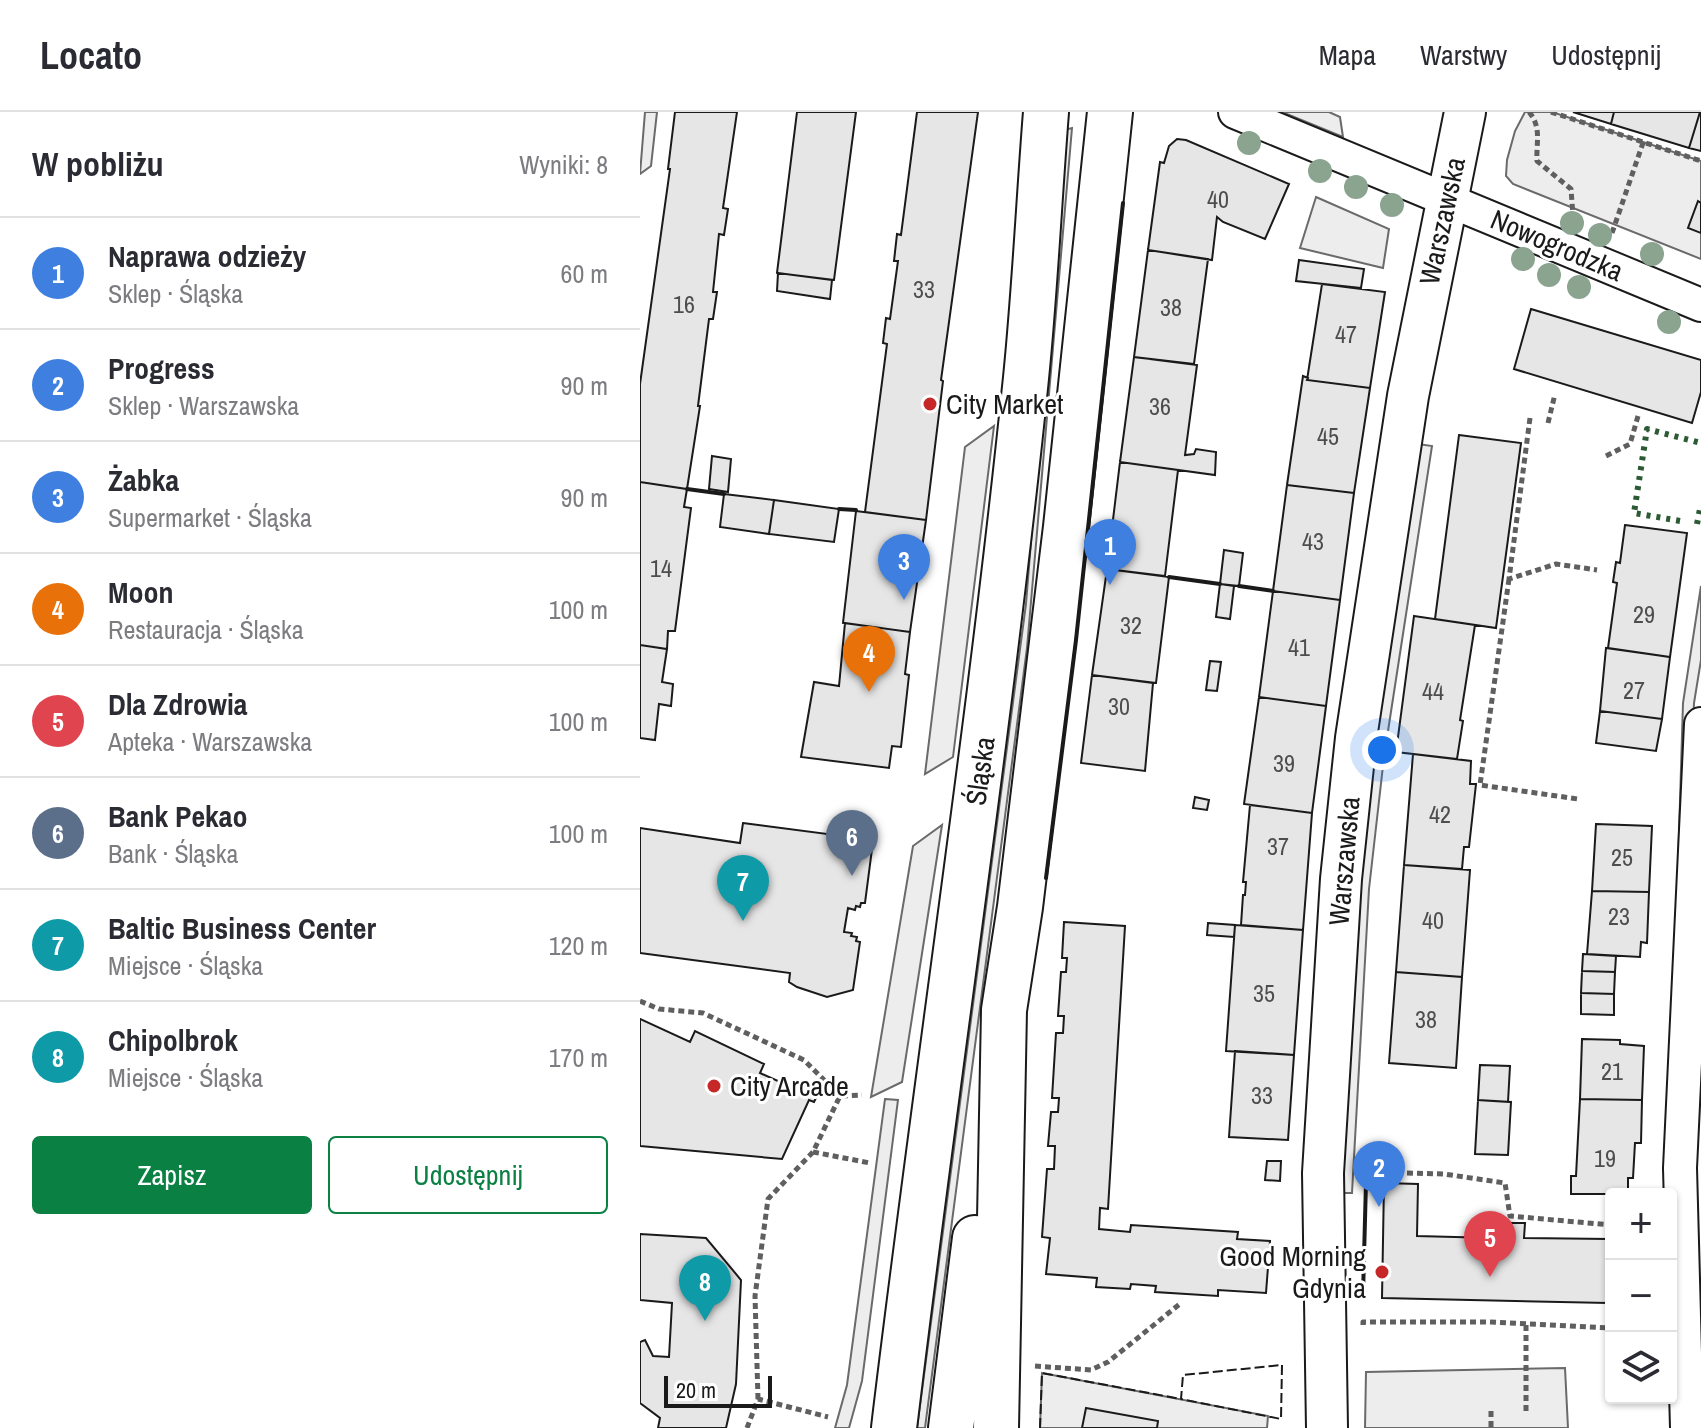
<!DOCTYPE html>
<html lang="pl">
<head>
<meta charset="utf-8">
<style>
	:root { --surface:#fff; --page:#f2f2f3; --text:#2b2b33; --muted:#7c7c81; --line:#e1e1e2; --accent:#0b8043 }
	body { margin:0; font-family:"Archivo Narrow",sans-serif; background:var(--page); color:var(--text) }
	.controls { position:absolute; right:24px; bottom:24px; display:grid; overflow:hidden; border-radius:8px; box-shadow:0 2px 6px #0004 }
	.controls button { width:72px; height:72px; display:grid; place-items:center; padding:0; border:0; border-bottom:2px solid var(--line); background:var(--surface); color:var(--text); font:40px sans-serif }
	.scale { position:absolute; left:24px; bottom:20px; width:108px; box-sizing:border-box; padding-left:8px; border:4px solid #1a1a1a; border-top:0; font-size:22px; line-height:28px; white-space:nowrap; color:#1a1a1a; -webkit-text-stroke:6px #fff; paint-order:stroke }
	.you { position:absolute; left:742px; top:638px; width:28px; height:28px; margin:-20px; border:6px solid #fff; border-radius:50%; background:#1a73e8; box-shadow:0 0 0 12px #1a73e833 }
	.badge { display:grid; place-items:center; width:52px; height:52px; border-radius:50%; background:var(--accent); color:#fff; font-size:26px; font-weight:700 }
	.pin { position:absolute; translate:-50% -66px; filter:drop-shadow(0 2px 4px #0008) }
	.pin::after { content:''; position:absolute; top:42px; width:28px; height:24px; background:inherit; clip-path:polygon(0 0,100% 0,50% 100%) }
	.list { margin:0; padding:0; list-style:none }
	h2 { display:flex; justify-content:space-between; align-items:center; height:104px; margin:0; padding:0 32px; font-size:34px }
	h2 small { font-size:26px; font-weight:400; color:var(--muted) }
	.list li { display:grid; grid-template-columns:52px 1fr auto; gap:24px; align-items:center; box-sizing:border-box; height:112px; padding:0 32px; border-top:2px solid var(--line) }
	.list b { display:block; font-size:30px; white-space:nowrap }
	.list p { margin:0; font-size:26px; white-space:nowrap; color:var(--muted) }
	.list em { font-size:26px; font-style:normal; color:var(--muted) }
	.actions { display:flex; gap:16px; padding:24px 32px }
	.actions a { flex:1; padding:18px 0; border:2px solid var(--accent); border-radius:8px; text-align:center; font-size:28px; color:var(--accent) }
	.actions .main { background:var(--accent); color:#fff }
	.icon { flex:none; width:44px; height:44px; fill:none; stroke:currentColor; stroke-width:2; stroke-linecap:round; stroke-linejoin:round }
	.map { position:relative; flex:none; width:1061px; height:1316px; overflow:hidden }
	header { display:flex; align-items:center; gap:48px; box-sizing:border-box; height:112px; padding:0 40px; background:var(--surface); border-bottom:2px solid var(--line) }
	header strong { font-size:38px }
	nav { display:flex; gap:44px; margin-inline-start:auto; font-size:28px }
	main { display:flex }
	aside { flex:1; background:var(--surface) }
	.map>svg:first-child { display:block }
	.built { fill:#ededed; stroke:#6a6a6a; stroke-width:2 }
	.building { fill:#e6e6e6; stroke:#1a1a1a; stroke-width:2 }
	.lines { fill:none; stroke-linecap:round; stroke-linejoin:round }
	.minor-casing { stroke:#1a1a1a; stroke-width:36 }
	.tertiary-casing { stroke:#1a1a1a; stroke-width:44 }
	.primary-casing { stroke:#1a1a1a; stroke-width:48 }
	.path { stroke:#5f5f5f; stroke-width:5; stroke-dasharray:6 4; stroke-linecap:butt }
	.minor { stroke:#fff; stroke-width:32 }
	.tertiary { stroke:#fff; stroke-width:40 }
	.primary { stroke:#fff; stroke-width:44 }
	.hedge { stroke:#2b5a34; stroke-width:6; stroke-dasharray:4 6; stroke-linecap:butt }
	.fence { stroke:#1a1a1a; stroke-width:2; stroke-dasharray:10 4; stroke-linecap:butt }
	.wall { stroke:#1a1a1a; stroke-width:4 }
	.tree { fill:#8aa48f }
	.poi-dot { fill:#c62828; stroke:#fff; stroke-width:3 }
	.labels { text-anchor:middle; stroke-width:6; stroke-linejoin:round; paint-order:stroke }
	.number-label { font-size:24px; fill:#4d4d4d }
	.street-label { font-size:28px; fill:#1a1a1a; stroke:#fff }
	.poi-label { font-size:28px; fill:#1a1a1a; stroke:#fff; text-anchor:start }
</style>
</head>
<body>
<header>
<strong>Locato</strong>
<nav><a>Mapa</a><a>Warstwy</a><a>Udostępnij</a></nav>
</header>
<main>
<aside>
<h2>W pobliżu<small>Wyniki: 8</small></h2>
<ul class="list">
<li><span class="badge" style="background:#3f7fe0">1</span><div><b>Naprawa odzieży</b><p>Sklep · Śląska</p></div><em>60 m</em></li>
<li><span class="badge" style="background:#3f7fe0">2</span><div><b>Progress</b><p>Sklep · Warszawska</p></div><em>90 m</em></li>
<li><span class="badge" style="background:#3f7fe0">3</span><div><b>Żabka</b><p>Supermarket · Śląska</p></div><em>90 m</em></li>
<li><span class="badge" style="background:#e8710a">4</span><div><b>Moon</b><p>Restauracja · Śląska</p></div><em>100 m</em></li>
<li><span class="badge" style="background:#e0444e">5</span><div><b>Dla Zdrowia</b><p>Apteka · Warszawska</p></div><em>100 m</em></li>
<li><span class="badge" style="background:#5c6f8a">6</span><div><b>Bank Pekao</b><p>Bank · Śląska</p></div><em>100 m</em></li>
<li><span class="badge" style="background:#0f9aa8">7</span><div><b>Baltic Business Center</b><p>Miejsce · Śląska</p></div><em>120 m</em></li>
<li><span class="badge" style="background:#0f9aa8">8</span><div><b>Chipolbrok</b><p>Miejsce · Śląska</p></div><em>170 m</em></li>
</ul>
<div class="actions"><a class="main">Zapisz</a><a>Udostępnij</a></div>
</aside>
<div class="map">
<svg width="1061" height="1316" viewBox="0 0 1061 1316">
	<rect width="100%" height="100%" fill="#fff"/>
	<path class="built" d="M5 0H17L11 54 0 62Z
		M642 0H689L700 5 703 25Z
		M885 0H912L1061 49V147L873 72 866 64 867 48 875 19Z
		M432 16 387 536 285 1316H277L386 492 424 18Z
		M676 85 749 117 743 156 660 136Z
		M354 314 313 645 285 662 325 335Z
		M778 332 792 334 744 645 729 777 712 1081H701L716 777 732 644Z
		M1061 474V548L1054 591 1043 852 1035 853 1043 591Z
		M302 713 262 970 231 985 273 734Z
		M245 987 258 988 222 1269 209 1316H195L207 1273Z
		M925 1256 928 1316H725L726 1260Z
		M402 1261 628 1304 627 1316H400Z"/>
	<path class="building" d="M35 0H97L83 96 88 97 84 123 79 122 73 180H77L73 207H69L58 294H60L47 377 0 370V272L30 57H28Z
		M157 0H216L194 168 137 161Z
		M277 0H338L301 268 303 269 286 408 225 400 247 232 243 231 246 206 250 207 258 149H254L257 122 261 123Z
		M933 0H974L971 12Z
		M974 0H1060L1049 36 971 12Z
		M1060 0H1061V39L1049 36Z
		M537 27 546 28 649 72 625 127 583 110 577 105 572 148 508 138 520 50 524 51 529 34Z
		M1058 89 1061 91V121L1048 116Z
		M508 138 568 147 554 252 494 245Z
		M659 148 724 157 721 176 656 169Z
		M138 161 192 168 190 187 137 179Z
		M682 172 745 180 730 276 667 268Z
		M891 197 1061 248V280L1052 311 874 257Z
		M494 245 557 253 545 343 554 342 556 337 576 340 575 363 480 350Z
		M663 264 668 266 667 268 730 276 714 381 647 373Z
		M819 323 881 331 856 516 795 507Z
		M72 344 91 347 88 380 69 377Z
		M480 350 538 358 525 464 467 457Z
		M0 370 47 377 44 395 51 396 35 519H28L27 537 0 533Z
		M647 373 714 381 700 488 633 479Z
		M84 382 134 388 129 422 80 415Z
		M134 388 199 397 194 430 129 422Z
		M216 399 286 408 270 520 203 511Z
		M985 413 1047 421 1030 545 968 536 977 471 973 470 976 450 980 451Z
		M584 438 603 441 599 474 580 472Z
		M467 457 529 465 516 571 452 563Z
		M580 472 594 474 590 507 576 505Z
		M633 479 700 488 686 594 619 585Z
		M774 504 835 513 820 608 823 609 817 647 756 640Z
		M205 511 270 520 265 562 269 563 261 635 252 634 249 656 161 645 174 570 199 574Z
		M0 533 27 537 22 570 33 572 31 594 19 592 15 628 0 626Z
		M966 536 1030 545 1022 607 960 599Z
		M570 549 581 550 577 579 566 578Z
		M452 563 513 571 505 659 441 651Z
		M619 585 686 594 672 701 604 692Z
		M960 599 1022 607 1016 639 956 631Z
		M773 642 831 649 830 672H836L829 735H824L822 757 764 753Z
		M555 685 569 688 567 698 553 696Z
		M610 693 672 701 663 818 601 813 603 783H605L606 770H603Z
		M103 711 203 724 202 732 232 737 225 791H221L220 795 216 794 215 798 208 796 204 820 212 821 211 824 217 825 216 829 220 830 213 878 187 885 157 875 149 870 150 861 0 841V716L100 731Z
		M956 712 1012 714 1009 780 952 779Z
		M764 753 830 758 822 865 756 860Z
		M952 779 1009 780 1007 831 1001 830 1000 845 947 842Z
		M424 810 485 814 468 1097 460 1096 459 1117 490 1120 491 1113 598 1120 597 1127 630 1129 626 1181 578 1178V1184L515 1180 516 1174 491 1172 490 1177 456 1175 457 1166 406 1162 410 1126 402 1125 407 1057H414L415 1034H408L411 1000H418L419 986H412L416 921H423L424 904H418L421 860H426L427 846H422Z
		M568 811 595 813 594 825 567 823Z
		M595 813 663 818 654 943 586 939Z
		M943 842 976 844 975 860 942 859Z
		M942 859 975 860 974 882 941 881Z
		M756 860 822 865 816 956 749 951Z
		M941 881 974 882V903L941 902Z
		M0 907 50 930 55 919 124 952 120 961 176 986 174 990 169 988 142 1047 0 1034Z
		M942 927 980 928V932L1004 934 1002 988 940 987Z
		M595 939 654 943 648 1028 589 1025Z
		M840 953 870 954 868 990 838 988Z
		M940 987 1002 988 1001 1031H995L993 1066H988V1082H931V1064H936Z
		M838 988 871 990 868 1043 835 1042Z
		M627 1049H641L640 1069 625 1068Z
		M744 1071 778 1072 777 1124 853 1126V1115H866V1126H871V1111H885L884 1126 969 1127 968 1191 742 1186Z
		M0 1122 66 1126 101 1168 96 1272 86 1316H18L20 1306 0 1291V1230L5 1228 13 1244 29 1245 32 1191 0 1188Z
		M446 1296 518 1309 517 1316H442Z"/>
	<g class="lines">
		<defs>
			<path id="minor" d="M595 0 1061 193
				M1047 1316 1040 1056 1061 612"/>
			<path id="tertiary" d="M687 1316 683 1061 701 767 716 626 768 284 825 0"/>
			<path id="primary" d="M254 1316C296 966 350 617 386 266 395 177 399 88 406 0
				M311 1316 335 1126
				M356 1316 364 898 380 795 426 415 470 0"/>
		</defs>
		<use href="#minor" class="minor-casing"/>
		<use href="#tertiary" class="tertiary-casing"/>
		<use href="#primary" class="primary-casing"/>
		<path class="path" d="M889 0C902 15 896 31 897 49L931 77 933 104
			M911 0 1061 49
			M972 121 1004 28
			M890 306 869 467 916 452 957 458
			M908 311 915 282
			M966 344 990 332 998 304
			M869 467 840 673 938 687
			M0 889 19 897 63 901 164 948 200 984
			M173 1040 230 1051
			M727 1060 804 1062 865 1071 870 1104 971 1113
			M723 1213V1210H849L971 1216
			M395 1254 451 1258 468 1250 541 1191
			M118 1287 115 1184 128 1087 173 1040 200 984 222 983
			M851 1299V1316
			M886 1299V1212
			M107 1316 118 1287 188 1305"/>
		<use href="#minor" class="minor"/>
		<use href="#tertiary" class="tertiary"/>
		<use href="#primary" class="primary"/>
		<path class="hedge" d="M1040 409 994 401 1007 317 1061 331
			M1057 412 1060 397"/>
		<path class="fence" d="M642 1253 641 1307 541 1287 543 1263Z
			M400 1316 402 1261 541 1287"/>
		<path class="wall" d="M47 377 84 382
			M199 397 216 398
			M529 465 580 472
			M599 474 633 479
			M406 766 436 528 483 91
			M723 1183 726 1070"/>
	</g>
	<g class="tree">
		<circle cx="609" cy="31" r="12"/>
		<circle cx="680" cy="59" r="12"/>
		<circle cx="716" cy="75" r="12"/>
		<circle cx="752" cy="93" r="12"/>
		<circle cx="932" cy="111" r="12"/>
		<circle cx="960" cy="123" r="12"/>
		<circle cx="1012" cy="142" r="12"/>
		<circle cx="883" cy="147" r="12"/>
		<circle cx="909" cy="163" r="12"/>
		<circle cx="939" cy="175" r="12"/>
		<circle cx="1029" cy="210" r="12"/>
	</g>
	<g class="poi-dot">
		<circle cx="290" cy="292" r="8"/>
		<circle cx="74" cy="974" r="8"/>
		<circle cx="742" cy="1160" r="8"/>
	</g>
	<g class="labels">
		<g class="number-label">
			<text x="578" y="96">40</text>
			<text x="284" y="186">33</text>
			<text x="44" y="201">16</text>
			<text x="531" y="204">38</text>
			<text x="706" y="231">47</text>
			<text x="520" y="303">36</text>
			<text x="688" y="333">45</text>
			<text x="673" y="438">43</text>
			<text x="21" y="465">14</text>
			<text x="1004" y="511">29</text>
			<text x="491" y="522">32</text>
			<text x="659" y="544">41</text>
			<text x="994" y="587">27</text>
			<text x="793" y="588">44</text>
			<text x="479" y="603">30</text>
			<text x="644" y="660">39</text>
			<text x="800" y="711">42</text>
			<text x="638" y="743">37</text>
			<text x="982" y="754">25</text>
			<text x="979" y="813">23</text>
			<text x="793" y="817">40</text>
			<text x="624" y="890">35</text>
			<text x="786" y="916">38</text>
			<text x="972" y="968">21</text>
			<text x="622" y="992">33</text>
			<text x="965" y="1055">19</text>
		</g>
		<g class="street-label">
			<text transform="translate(802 109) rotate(-78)" y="10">Warszawska</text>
			<text transform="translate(917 133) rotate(23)" y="10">Nowogrodzka</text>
			<text transform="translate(340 659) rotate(-82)" y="10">Śląska</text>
			<text transform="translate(704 749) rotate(-85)" y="10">Warszawska</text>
		</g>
		<g class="poi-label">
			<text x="306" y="302">City Market</text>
			<text x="90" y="984">City Arcade</text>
			<text x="726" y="1154" text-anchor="end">Good Morning<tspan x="726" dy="32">Gdynia</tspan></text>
		</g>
	</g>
</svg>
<div class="controls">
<button>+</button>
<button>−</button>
<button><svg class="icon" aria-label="layers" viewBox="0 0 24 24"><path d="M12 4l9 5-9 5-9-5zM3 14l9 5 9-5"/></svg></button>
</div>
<div class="scale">20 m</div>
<div class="you"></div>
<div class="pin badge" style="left:470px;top:473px;background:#3f7fe0">1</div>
<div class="pin badge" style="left:739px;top:1095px;background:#3f7fe0">2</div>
<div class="pin badge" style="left:264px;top:488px;background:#3f7fe0">3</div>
<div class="pin badge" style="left:229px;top:580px;background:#e8710a">4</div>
<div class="pin badge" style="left:850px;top:1165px;background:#e0444e">5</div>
<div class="pin badge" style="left:212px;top:764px;background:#5c6f8a">6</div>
<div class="pin badge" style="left:103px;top:809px;background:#0f9aa8">7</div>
<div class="pin badge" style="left:65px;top:1209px;background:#0f9aa8">8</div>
</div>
</main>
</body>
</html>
